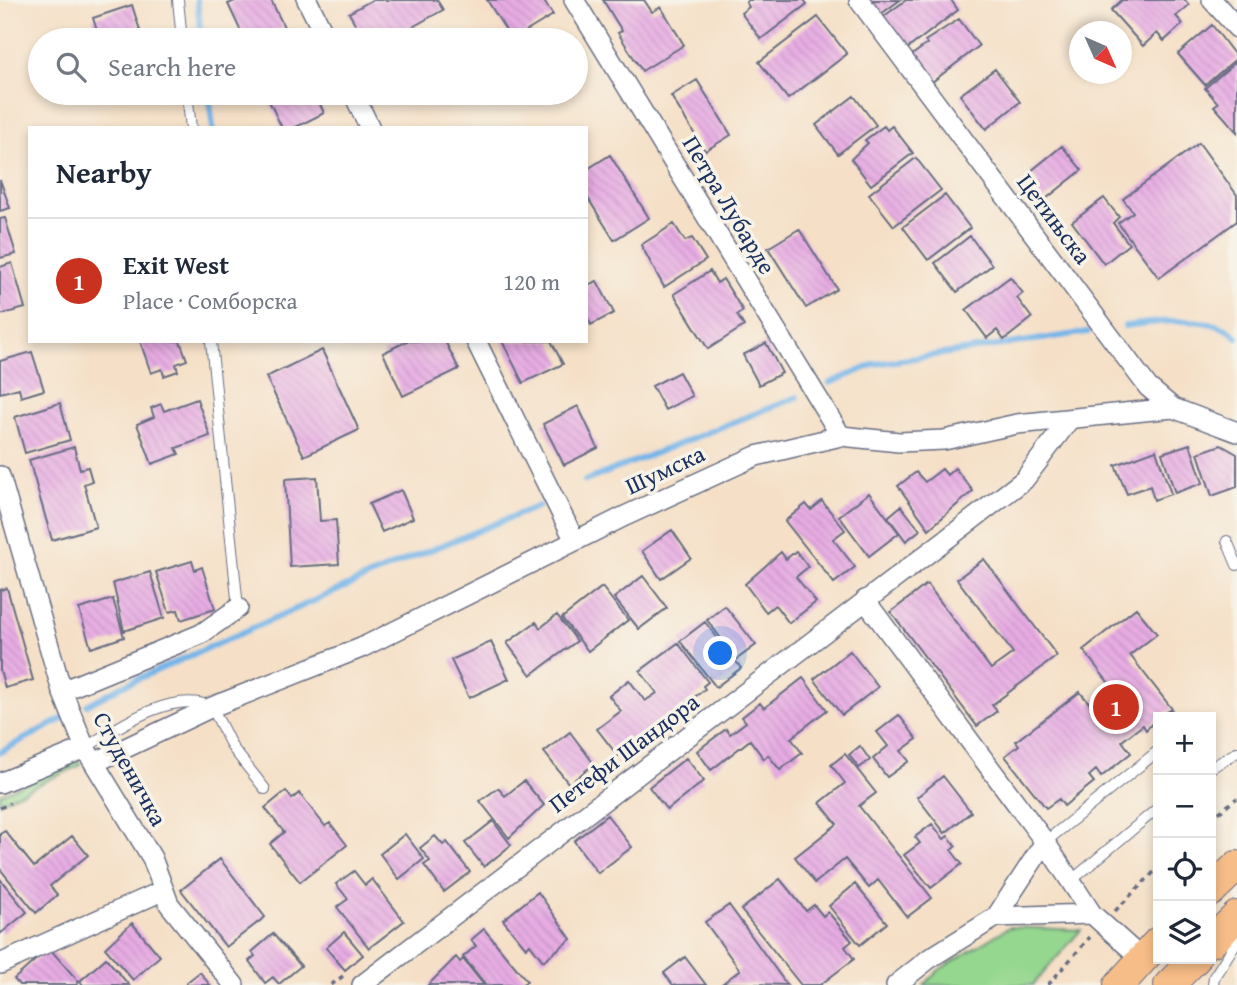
<!DOCTYPE html>
<html lang="en">
<head>
<meta charset="utf-8">
<style>
	:root { --surface:#fff; --page:#f2f2f3; --text:#1f2937; --muted:#747a83; --line:#e0e1e3; --accent:#c8321e }
	body { margin:0; font-family:"Gentium Book Plus",serif; background:var(--page); color:var(--text) }
	.controls { position:absolute; right:21px; bottom:21px; display:grid; overflow:hidden; border-radius:0px; box-shadow:0 4px 10px #0003 }
	.controls button { width:63px; height:63px; display:grid; place-items:center; padding:0; border:0; border-bottom:2px solid var(--line); background:var(--surface); color:var(--text); font:35px sans-serif }
	.compass { position:absolute; left:1069px; top:21px; width:63px; height:63px; border-radius:50%; background:var(--surface); box-shadow:0 4px 10px #0003; rotate:135deg }
	.you { position:absolute; left:721px; top:654px; width:24px; height:24px; margin:-18px; border:5px solid #fff; border-radius:50%; background:#1a73e8; box-shadow:0 0 0 10px #1a73e833 }
	.badge { display:grid; place-items:center; width:46px; height:46px; border-radius:50%; background:var(--accent); color:#fff; font-size:23px; font-weight:700 }
	.pin { position:absolute; translate:-50% -50%; border:4px solid #fff; box-shadow:0 2px 7px #0006 }
	.list { margin:0; padding:0; list-style:none }
	h2 { display:flex; justify-content:space-between; align-items:center; height:91px; margin:0; padding:0 28px; font-size:30px }
	h2 small { font-size:23px; font-weight:400; color:var(--muted) }
	.list li { display:grid; grid-template-columns:46px 1fr auto; gap:21px; align-items:center; box-sizing:border-box; height:126px; padding:0 28px; border-top:2px solid var(--line) }
	.list b { display:block; font-size:26px; white-space:nowrap }
	.list p { margin:0; font-size:23px; white-space:nowrap; color:var(--muted) }
	.list em { font-size:23px; font-style:normal; color:var(--muted) }
	.icon { flex:none; width:38px; height:38px; fill:none; stroke:currentColor; stroke-width:2; stroke-linecap:round; stroke-linejoin:round }
	.map { position:relative; flex:none; width:1237px; height:985px; overflow:hidden }
	.search { position:absolute; background:var(--surface); box-shadow:0 4px 10px #0003; left:28px; top:28px; width:560px; height:77px; display:flex; align-items:center; gap:18px; box-sizing:border-box; padding:0 24px; border-radius:38px; color:var(--muted); font-size:26px }
	.panel { position:absolute; background:var(--surface); box-shadow:0 4px 10px #0003; left:28px; top:126px; width:560px; height:217px; border-radius:0px }
	.map>svg:first-child { display:block }
	.green { fill:#95d78e; stroke:#588376; stroke-width:2 }
	.lines { fill:none; stroke-linecap:round; stroke-linejoin:round }
	.stream { stroke:#75b5e9; stroke-width:6 }
	.building { fill:url(#building-back-hatch) }
	.service-casing { stroke:#676d83; stroke-width:12 }
	.minor-casing { stroke:#676d83; stroke-width:22 }
	.primary-casing { stroke:#676d83; stroke-width:32 }
	.path { stroke:#676d83; stroke-width:3.5; stroke-dasharray:5 5; stroke-linecap:butt }
	.service { stroke:#fff; stroke-width:10 }
	.minor { stroke:#fff; stroke-width:19 }
	.primary { stroke:#f7bd88; stroke-width:30 }
	.labels { text-anchor:middle; stroke-width:7; stroke-linejoin:round; paint-order:stroke }
	.street-label { font-size:24px; fill:#1b2f5e; stroke:#f7f3e8 }
</style>
</head>
<body>
<div class="map">
<svg width="1237" height="985" viewBox="0 0 1237 985">
	<defs>
		<pattern id="building-back-hatch" width="6" height="6" patternUnits="userSpaceOnUse" patternTransform="scale(1.75)"><rect width="6" height="6" fill="#e7ace3"/><path d="M-1 5l2 2M0 0l6 6M5-1l2 2" fill="none" stroke="#c694c5"/></pattern>
	</defs>
	<rect width="100%" height="100%" fill="#f7f3e8"/>
	<filter id="ink" filterUnits="userSpaceOnUse"><feTurbulence type="fractalNoise" baseFrequency=".0143" numOctaves="2"/><feDisplacementMap in="SourceGraphic" scale="14" xChannelSelector="R" yChannelSelector="G"/><feConvolveMatrix kernelMatrix="1 2 1 2 8 2 1 2 1" color-interpolation-filters="sRGB"/></filter>
	<filter id="wash" filterUnits="userSpaceOnUse"><feTurbulence type="fractalNoise" baseFrequency=".00686" numOctaves="4" result="noise"/><feDisplacementMap in="SourceGraphic" scale="28" xChannelSelector="R" yChannelSelector="G"/><feGaussianBlur stdDeviation="1.57" result="paint"/><feColorMatrix in="noise" values="0 0 0 0 0 0 0 0 0 0 0 0 0 0 0 0 0 1.4 0 .05"/><feComposite in="paint" operator="in"/></filter>
	<g filter="url(#wash)">
		<rect width="100%" height="100%" fill="#f5e0c7"/>
		<path class="green" d="M78 760 81 765 0 802V794Z
			M1009 927 1081 930 1033 985H924L939 970Z"/>
		<g class="lines">
			<path class="stream" d="M197 0 202 40
				M209 93 213 128
				M1125 326C1156 322 1214 313 1237 337
				M830 383 875 364 1088 332
				M585 481 797 397
				M87 705 122 686 406 560 539 506
				M0 752 64 718"/>
		</g>
		<g id="blocks">
			<path class="building" d="M237 0H271L284 27 257 40H245L228 4Z
				M372 0H437L443 10 389 40H364L349 13Z
				M487 0H543L553 15 512 40Z
				M603 0H644L652 12 661 7 684 45 642 71 618 33 622 31Z
				M749 0H804L807 4 761 39 741 13 749 7 746 2Z
				M870 0H900L881 14Z
				M906 0H951L958 10 907 49 883 17Z
				M1122 0H1185L1189 5 1176 16 1183 24 1164 41 1157 33 1143 46 1111 10Z
				M132 5 143 40H100L93 18Z
				M818 17 847 54 788 99 759 62Z
				M959 19 979 46 932 82 912 55 927 44 925 41Z
				M1212 25 1237 58 1205 85 1178 54Z
				M1237 61V132L1214 106 1218 103 1205 88Z
				M995 69 1020 102 986 129 960 95Z
				M697 80 731 135 705 151 671 96Z
				M279 93H315L324 113 294 128H282L269 101 280 95Z
				M854 96 876 125 838 154 816 125Z
				M884 126 887 130 892 126 913 153 871 185 851 159 868 143 865 140Z
				M1199 143 1237 195V221L1159 278 1118 223 1133 212 1123 199Z
				M1062 146 1082 170 1037 206 1027 192 1039 183 1030 172Z
				M610 155 649 218 614 240 586 195V170Z
				M916 158 941 190 894 226 869 194Z
				M0 180 10 208 0 211Z
				M945 195 970 228 928 260 903 227Z
				M1104 198 1119 217 1113 223 1129 244 1104 264 1072 222Z
				M5 218 16 254 0 258V219Z
				M674 224 685 241 692 238 706 260 664 287 641 245Z
				M799 229 837 289 806 308 768 248Z
				M970 236 992 265 957 292 935 263Z
				M12 263 25 308 0 315V267Z
				M710 271 717 283 723 279 743 311 737 315 744 326 708 349 674 294Z
				M1010 277 1023 293 1017 298 1032 318 1004 340 997 330 987 338 966 310Z
				M597 281 614 313 591 325 586 315V286Z
				M140 341H180L187 360 176 364 178 371 164 376 162 369 151 373Z
				M407 341H445L459 369 403 396 383 353Z
				M502 341H551L563 364 523 383Z
				M766 343 782 373 759 385 743 355Z
				M322 350 359 430 304 456 266 377Z
				M32 352 44 390 21 397 19 388 0 393V361Z
				M679 372 692 396 665 410 652 386Z
				M197 399 210 436 176 448 179 454 152 464 137 424 154 417 151 408 161 404 164 411Z
				M60 403 70 440 25 453 15 417Z
				M578 406 598 448 564 465 543 424Z
				M1190 444 1203 483 1175 493 1162 453Z
				M1221 445 1237 454V487L1212 496 1198 453Z
				M74 447 80 469 88 467 92 481 84 484 96 527 52 540 29 460Z
				M1156 450 1171 494 1154 500 1150 486 1127 494 1115 465Z
				M955 468 973 491 929 529 898 486 916 472 925 482 942 469 947 475Z
				M317 477 320 521 336 520 339 564 290 567 285 479Z
				M401 490 413 518 382 532 369 504Z
				M869 493 899 533 869 556 839 516Z
				M822 501 845 530 833 539 855 567 834 583 785 521 806 504 811 510Z
				M901 506 920 530 906 541 888 517Z
				M672 530 691 558 661 579 642 551Z
				M796 551 808 567 796 577 816 602 789 623 775 605 766 612 745 584 781 552 786 559Z
				M984 559 1057 656 992 705 997 711 977 726 891 612 927 584 991 669 1013 653 957 579Z
				M192 561 195 570 202 567 215 609 181 620 178 610 169 612 156 572Z
				M150 572 164 618 124 631 113 583Z
				M643 576 667 608 639 629 614 598Z
				M602 587 628 620 588 651 562 618Z
				M7 588 33 680 5 688 0 670V590Z
				M113 599 124 637 91 648 79 609Z
				M725 606 756 645 737 659 707 620Z
				M1136 608 1157 634 1130 655 1172 709 1158 717 1146 730 1143 725 1122 741 1131 753 1101 777 1096 770 1089 776 1094 782 1064 806 1059 799 1046 808 1005 756 1019 745 1016 741 1080 692 1090 704 1112 687 1083 650Z
				M557 615 577 641 531 675 507 643 536 622 540 628Z
				M705 622 741 668 716 687 680 641Z
				M491 642 509 679 469 698 451 660Z
				M678 643 708 682 703 686 705 689 618 756 597 729 621 711 609 696 629 680 645 701 657 693 640 671Z
				M850 651 878 687 842 715 814 679Z
				M803 678 827 710 791 738 802 753 780 770 768 755 764 759 750 740 711 770 697 751 726 729 730 734 746 722 742 717 760 703 764 708Z
				M899 715 917 739 901 751 909 761 887 777 873 759 888 746 877 732Z
				M570 732 594 764 569 784 544 752Z
				M860 746 870 760 859 768 849 755Z
				M845 754 876 793 859 806 932 898 907 917 878 880 869 888 845 859 815 883 795 857 837 824 820 803 845 783 831 765Z
				M686 758 704 781 667 810 649 787Z
				M943 776 971 812 945 833 917 797Z
				M524 781 544 805 509 838 480 801 498 788 505 796Z
				M286 791 292 799 299 793 325 826 330 823 347 845 300 882 270 844 284 832 265 808Z
				M607 815 632 847 598 873 574 841Z
				M493 821 511 845 484 867 465 843Z
				M932 824 944 839 948 836 956 846 951 850 962 864 931 888 904 855 920 843 915 837Z
				M5 831 34 867 72 836 88 855 50 886 57 895 36 913 0 869V834Z
				M405 834 424 859 399 879 380 854Z
				M435 836 443 845 447 842 470 872 444 892 424 865 430 861 420 848Z
				M220 859 265 917 226 947 181 890Z
				M354 871 365 885 372 879 404 921 369 948 337 907 348 899 336 884Z
				M0 879 27 912 0 934Z
				M780 879 806 911 814 905 823 916 828 912 852 941 845 947 854 959 820 985H801L741 910Z
				M855 884 887 923 860 945 829 906Z
				M538 892 571 939 543 961 530 944 526 948 503 920Z
				M729 905 787 985 723 983 740 970 705 922Z
				M132 923 160 956 133 980 105 948Z
				M484 929 527 981 521 985H486L463 957 476 946 471 940Z
				M344 932 363 955 345 970 326 948Z
				M273 934 301 966 279 984 273 977 265 983 249 961 255 956 252 952Z
				M49 948 79 982 76 985H19L14 979Z
				M456 957 460 962 463 959 484 985H428Z
				M685 957 706 985H673L664 973Z
				M106 958 129 985H83L80 981Z
				M200 972 210 985H187L186 983Z"/>
		</g>
	</g>
	<g filter="url(#ink)">
		<use href="#blocks" fill-opacity="0" stroke="#676d83" stroke-width="2"/>
		<g class="lines">
			<defs>
				<path id="service" d="M178 0 182 40
					M187 93 191 128
					M211 341 238 608
					M1227 541 1237 565
					M85 748C118 727 172 689 212 707L232 747 265 789
					M1211 768 1237 752
					M1045 842 1158 751
					M1072 880 1158 808
					M1213 985 1214 977 1237 941"/>
				<path id="minor" d="M307 0 327 40
					M574 0 841 436
					M859 0 1148 387 1173 408 1237 432
					M1212 0 1237 28
					M353 93 370 128
					M476 341 575 541
					M0 476 62 691 85 748 152 858 169 904 234 985
					M865 600 1045 842 1092 914 1142 959
					M62 691 201 634 238 608
					M94 763 212 707 361 648 625 516 756 456 841 436 899 442 944 440 1017 424 1173 408
					M0 783 85 748
					M996 917 1045 842
					M0 964 162 891
					M362 985 1024 480 1069 420
					M896 985 930 958 996 917 1092 914"/>
				<path id="primary" d="M1211 891 1237 866
					M1211 942 1237 916
					M1119 985 1158 942
					M1169 985 1195 959"/>
			</defs>
			<use href="#service" class="service-casing"/>
			<use href="#minor" class="minor-casing"/>
			<use href="#primary" class="primary-casing"/>
			<path class="path" d="M0 808 10 803
				M1211 819 1237 798
				M1115 911 1158 868
				M331 985 343 976
				M1048 985 1090 937"/>
			<use href="#service" class="service"/>
			<use href="#minor" class="minor"/>
			<use href="#primary" class="primary"/>
		</g>
	</g>
	<g class="labels">
		<g class="street-label">
			<text transform="translate(729 205) rotate(59)" y="8">Петра Лубарде</text>
			<text transform="translate(1054 219) rotate(53)" y="8">Цетињска</text>
			<text transform="translate(665 470) rotate(-25)" y="8">Шумска</text>
			<text transform="translate(624 753) rotate(-37)" y="8">Петефи Шандора</text>
			<text transform="translate(130 769) rotate(61)" y="8">Студеничка</text>
		</g>
	</g>
</svg>
<div class="controls">
<button>+</button>
<button>−</button>
<button><svg class="icon" aria-label="locate" viewBox="0 0 24 24"><circle cx="12" cy="12" r="6"/><path d="M12 2v4M12 18v4M2 12h4M18 12h4"/></svg></button>
<button><svg class="icon" aria-label="layers" viewBox="0 0 24 24"><path d="M12 4l9 5-9 5-9-5zM3 14l9 5 9-5"/></svg></button>
</div>
<svg class="compass" viewBox="-18 -18 36 36"><path d="M0-13l5 13h-10z" fill="#e53935"/><path d="M0 13l5-13h-10z" fill="#747a83"/></svg>
<div class="you"></div>
<div class="pin badge" style="left:1116px;top:707px">1</div>
<div class="search"><svg class="icon" aria-label="search" viewBox="0 0 24 24"><circle cx="10" cy="10" r="6"/><path d="M15 15l6 6"/></svg>Search here</div>
<section class="panel">
<h2>Nearby<small></small></h2>
<ul class="list">
<li><span class="badge">1</span><div><b>Exit West</b><p>Place · Сомборска</p></div><em>120 m</em></li>
</ul>
</section>
</div>
</body>
</html>
